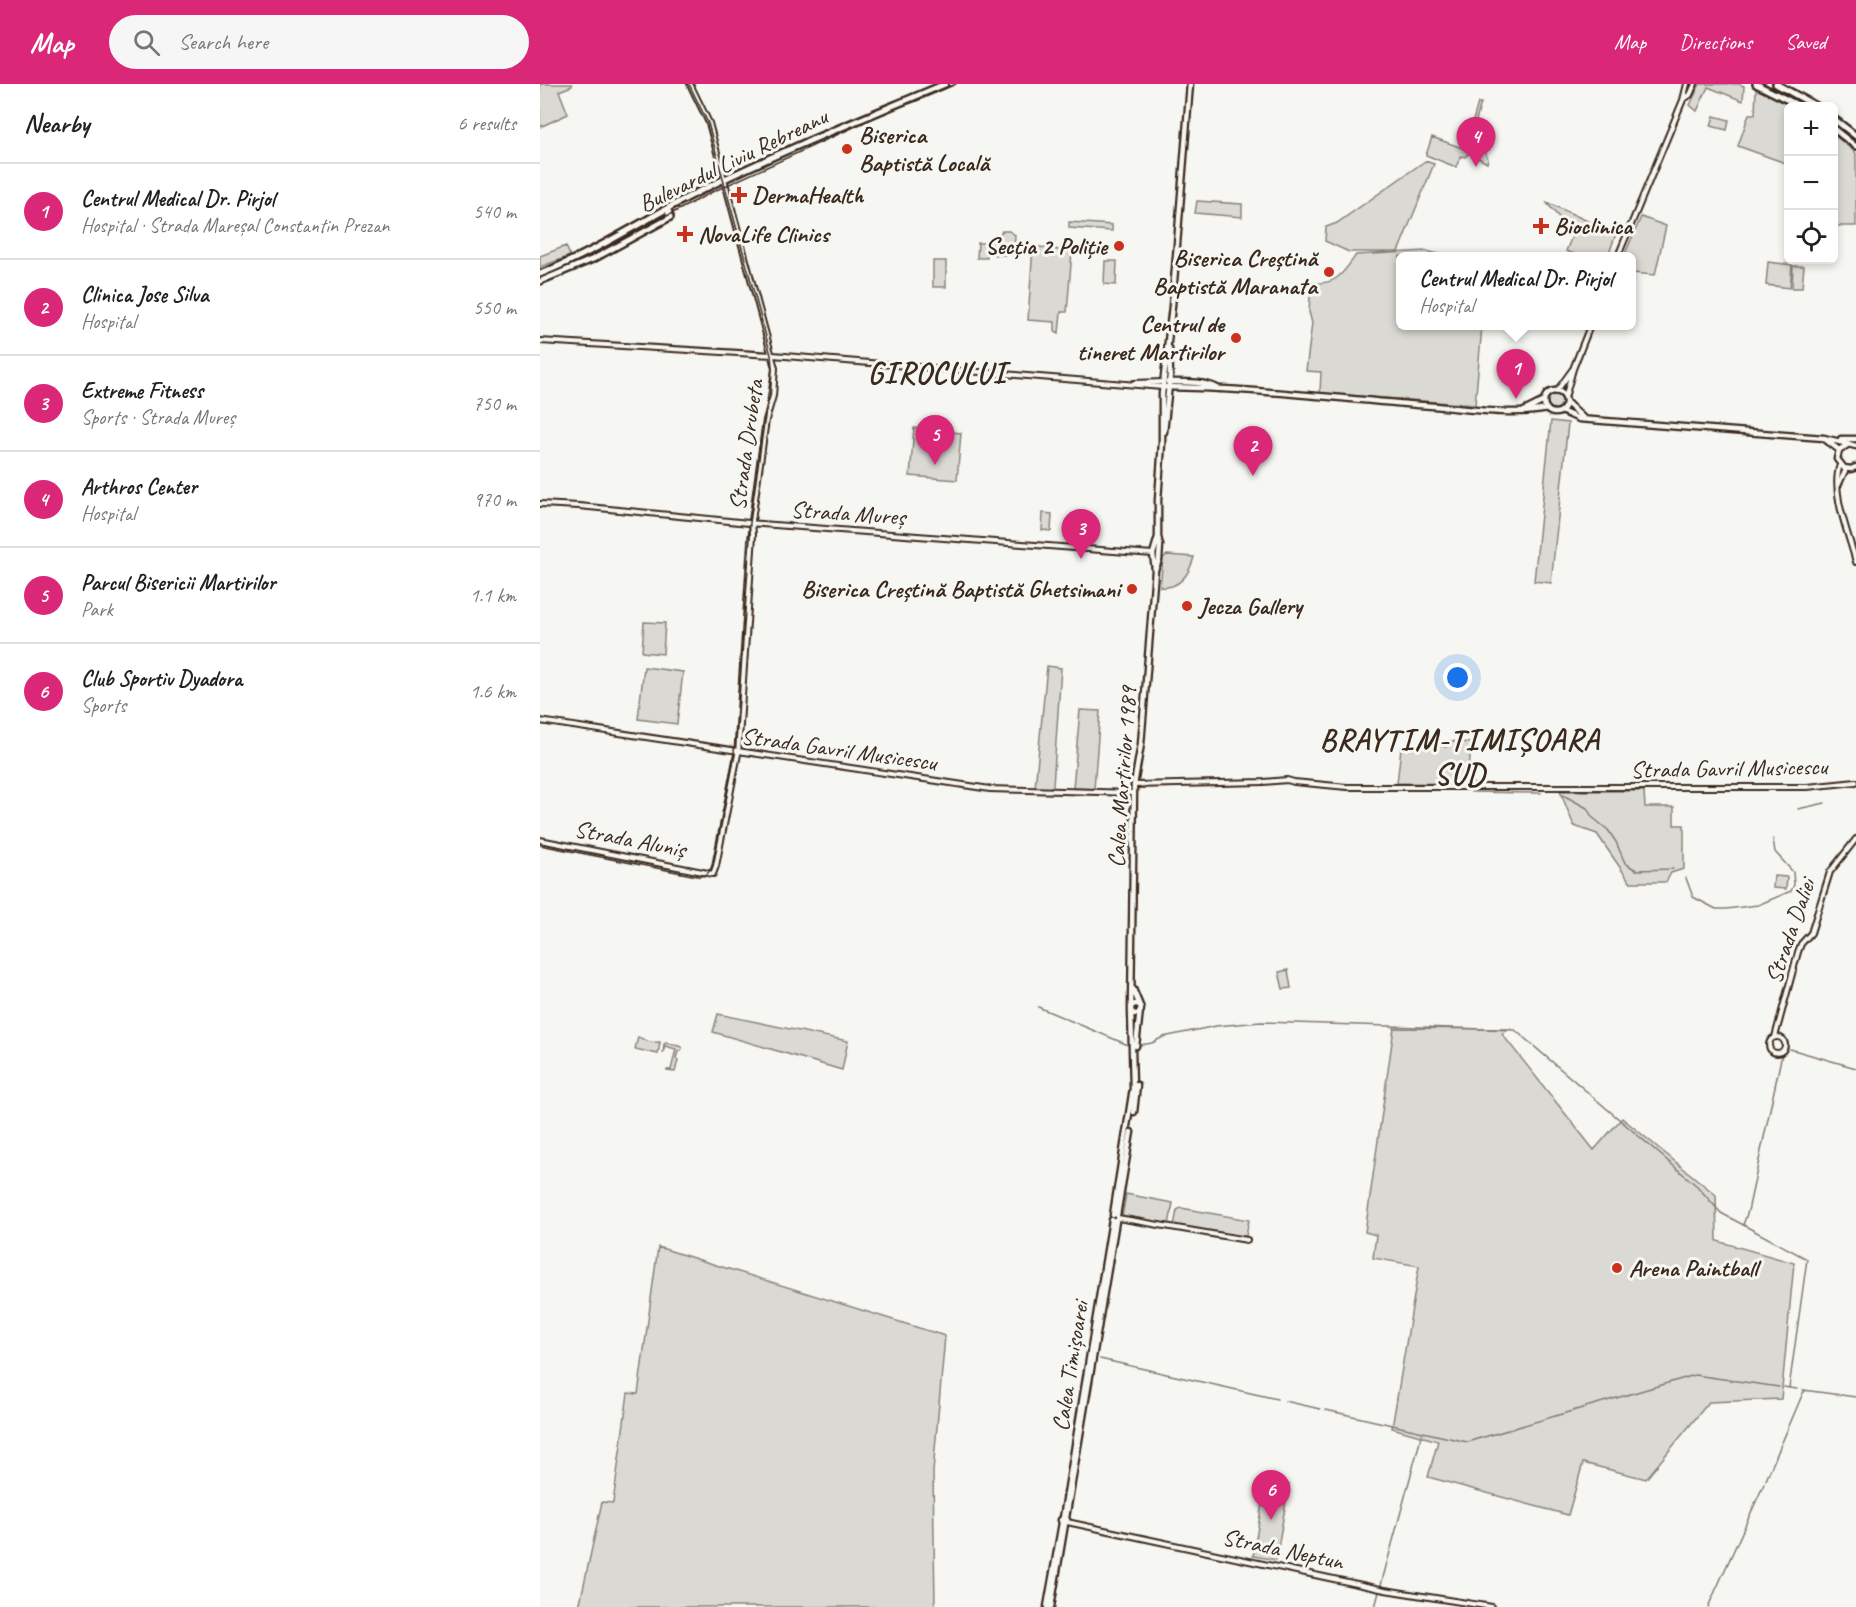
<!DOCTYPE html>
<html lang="en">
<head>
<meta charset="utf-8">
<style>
	:root { --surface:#fff; --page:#f6f6f6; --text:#222; --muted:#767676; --line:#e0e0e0; --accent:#db2777 }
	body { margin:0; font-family:Caveat,sans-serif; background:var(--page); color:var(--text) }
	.controls { position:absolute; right:18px; top:18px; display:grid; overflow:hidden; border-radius:9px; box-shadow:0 3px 9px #0003 }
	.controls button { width:54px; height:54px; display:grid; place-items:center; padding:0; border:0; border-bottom:2px solid var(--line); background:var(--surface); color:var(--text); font:30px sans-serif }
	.you { position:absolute; left:918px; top:594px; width:21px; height:21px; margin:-15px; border:4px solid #fff; border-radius:50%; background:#1a73e8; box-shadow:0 0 0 9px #1a73e833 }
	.badge { display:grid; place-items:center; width:39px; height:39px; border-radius:50%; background:var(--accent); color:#fff; font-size:20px; font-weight:700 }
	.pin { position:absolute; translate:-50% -50px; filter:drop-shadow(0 2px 3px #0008) }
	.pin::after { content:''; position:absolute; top:32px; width:21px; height:18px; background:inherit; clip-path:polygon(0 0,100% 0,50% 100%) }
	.popup { position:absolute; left:856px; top:168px; width:240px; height:78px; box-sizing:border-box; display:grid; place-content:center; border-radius:9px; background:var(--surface); filter:drop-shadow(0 2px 4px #0005); font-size:20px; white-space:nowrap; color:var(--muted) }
	.popup b { font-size:22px; color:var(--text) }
	.popup::after { content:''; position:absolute; left:50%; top:100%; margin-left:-12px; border:12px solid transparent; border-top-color:var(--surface) }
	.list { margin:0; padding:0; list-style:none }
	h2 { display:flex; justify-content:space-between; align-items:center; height:78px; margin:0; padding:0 24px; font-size:26px }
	h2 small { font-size:20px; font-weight:400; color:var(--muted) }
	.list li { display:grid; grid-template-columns:39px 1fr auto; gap:18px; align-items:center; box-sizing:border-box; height:96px; padding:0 24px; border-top:2px solid var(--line) }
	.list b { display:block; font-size:22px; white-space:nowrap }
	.list p { margin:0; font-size:20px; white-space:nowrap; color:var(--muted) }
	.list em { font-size:20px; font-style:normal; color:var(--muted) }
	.icon { flex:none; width:33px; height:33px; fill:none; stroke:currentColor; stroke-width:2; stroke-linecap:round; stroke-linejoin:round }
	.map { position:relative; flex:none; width:1316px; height:1523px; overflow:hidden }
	header { display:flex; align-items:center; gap:36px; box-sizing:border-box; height:84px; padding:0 30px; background:var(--accent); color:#fff }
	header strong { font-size:28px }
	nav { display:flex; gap:33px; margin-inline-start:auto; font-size:21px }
	.search { width:420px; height:54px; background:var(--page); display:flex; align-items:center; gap:15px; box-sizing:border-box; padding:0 21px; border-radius:33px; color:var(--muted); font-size:22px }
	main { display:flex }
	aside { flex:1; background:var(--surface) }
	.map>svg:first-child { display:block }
	.green { fill:#dad9d3; stroke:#8a8278; stroke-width:1.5 }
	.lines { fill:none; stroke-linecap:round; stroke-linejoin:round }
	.stream { stroke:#857a71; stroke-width:1.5 }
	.tertiary-casing { stroke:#3b2a1e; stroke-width:8 }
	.secondary-casing { stroke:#3b2a1e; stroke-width:9 }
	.primary-casing { stroke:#3b2a1e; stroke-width:10 }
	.tertiary { stroke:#f6f6f2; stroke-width:4 }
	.secondary { stroke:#f6f6f2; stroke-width:4.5 }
	.primary { stroke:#f6f6f2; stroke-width:5 }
	.tram { stroke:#3b2a1e; stroke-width:1.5 }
	.poi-dot { fill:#c8321e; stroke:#f6f6f2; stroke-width:2 }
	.labels { text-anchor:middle; stroke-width:6; stroke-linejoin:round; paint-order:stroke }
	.poi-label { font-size:24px; font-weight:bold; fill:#3b2a1e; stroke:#f6f6f2; text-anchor:start }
	.street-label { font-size:24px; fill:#3b2a1e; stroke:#f6f6f2 }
	.district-label { font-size:30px; font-weight:bold; letter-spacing:1.5px; fill:#3b2a1e; stroke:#f6f6f2 }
</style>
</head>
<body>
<header>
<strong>Map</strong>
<div class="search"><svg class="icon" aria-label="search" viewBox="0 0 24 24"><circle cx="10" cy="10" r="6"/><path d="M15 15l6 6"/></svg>Search here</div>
<nav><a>Map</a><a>Directions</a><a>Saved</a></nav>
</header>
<main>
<aside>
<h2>Nearby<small>6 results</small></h2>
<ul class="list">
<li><span class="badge">1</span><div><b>Centrul Medical Dr. Pirjol</b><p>Hospital · Strada Mareșal Constantin Prezan</p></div><em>540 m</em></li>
<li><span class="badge">2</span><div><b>Clinica Jose Silva</b><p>Hospital</p></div><em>550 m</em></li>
<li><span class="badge">3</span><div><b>Extreme Fitness</b><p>Sports · Strada Mureș</p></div><em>750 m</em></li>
<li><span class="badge">4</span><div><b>Arthros Center</b><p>Hospital</p></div><em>970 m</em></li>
<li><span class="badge">5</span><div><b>Parcul Bisericii Martirilor</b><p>Park</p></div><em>1.1 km</em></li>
<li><span class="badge">6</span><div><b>Club Sportiv Dyadora</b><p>Sports</p></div><em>1.6 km</em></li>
</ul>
</aside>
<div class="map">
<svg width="1316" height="1523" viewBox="0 0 1316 1523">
	<rect width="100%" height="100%" fill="#f6f6f2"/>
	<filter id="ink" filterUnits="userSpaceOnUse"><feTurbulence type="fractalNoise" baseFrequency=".0167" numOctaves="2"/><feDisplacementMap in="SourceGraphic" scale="12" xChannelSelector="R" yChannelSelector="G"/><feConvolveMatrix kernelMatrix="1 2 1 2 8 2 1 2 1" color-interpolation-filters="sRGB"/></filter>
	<g filter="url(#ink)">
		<path class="green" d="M0 0H32V2L19 7 28 30 0 43Z
			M1160 0H1199L1204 2 1203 17 1168 3 1157 27 1150 21Z
			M1216 4 1253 22H1248V80L1198 62 1209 30H1215Z
			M938 19H941L933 47 938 49 948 75 947 79 929 69 925 73 921 72 916 83 886 71 892 53 925 65Z
			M1174 32 1189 36 1187 46 1171 42Z
			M1294 51 1316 69V142H1294Z
			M885 77 894 80 858 168H809L785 157 786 143 797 139Z
			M657 117 702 120V133L655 129Z
			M1006 118 1076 150 1068 172H1040L1026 167 1033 150Z
			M1101 133 1126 142 1115 191 1092 189V172H1084Z
			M529 138 572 141V147L529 144Z
			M462 147H469L475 151 474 167 470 171H455L452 169 451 153 459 151Z
			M438 159H448L447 174H437Z
			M26 162 30 172 0 183V172Z
			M493 162 532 168 527 228H521L519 249 515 247V238L488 236Z
			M886 167 907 172H860V242H942L935 321 780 309 781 288 766 287 772 239 769 228 771 199C796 201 802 191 816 171Z
			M393 177H406V203H393Z
			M565 177H577L576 201 564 200Z
			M1228 178 1252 181 1250 204 1226 201Z
			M1253 182H1264L1262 204H1252Z
			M1008 318a7 7 0 1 1 14 0a7 7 0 1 1-14 0Z
			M1011 337 1028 339 1011 499 994 497Z
			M374 344 421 349 417 396 370 392Z
			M503 429 512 430 511 447 502 446Z
			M627 471 654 473C649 491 639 505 620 503L623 474Z
			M104 538 125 539 123 570 102 568Z
			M507 582 521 584 513 702 509 704H495Z
			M104 583 143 588 137 640 98 635Z
			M540 626 560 627 554 705 533 704Z
			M909 657 931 659 928 700 857 699 861 664 877 665 878 659 902 661 905 663 908 662Z
			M1020 707H1104L1105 723H1134V741H1144V785L1131 789 1126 798H1090L1057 750 1034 742Z
			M1234 792 1247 793 1246 805 1233 804Z
			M748 886 751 904 743 905 739 888Z
			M178 930 308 957 302 986 173 948Z
			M854 944 969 945 962 950 1054 1066 1082 1034 1176 1111 1177 1157 1254 1179 1241 1315 1169 1318 1106 1395 1043 1379 1028 1431 888 1393 898 1357 852 1344 879 1182 833 1174 836 1151 825 1148Z
			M98 953C107 957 110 959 120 958L118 970 95 965Z
			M126 959 139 962 142 964 141 967H138L136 975 138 976 135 988 127 987V986H131L136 965 125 962 123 969 124 960Z
			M586 1110 633 1119 629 1141 582 1133Z
			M641 1124 709 1136 706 1152 700 1153 634 1142 637 1126Z
			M118 1163 405 1252 393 1388 395 1523H39L62 1418 73 1419 88 1309 98 1310Z
			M726 1396 749 1400 736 1476 713 1472Z"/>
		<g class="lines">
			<path class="stream" d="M931 708 1001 709
				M1023 711 1047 724 1052 733 1068 746 1076 758 1085 779 1096 786 1133 785
				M1258 725 1285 719
				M1146 794 1153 813 1176 825H1186L1218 821 1251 807 1254 801 1253 788 1235 768 1233 755
				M498 923 588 961
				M600 961 612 959 623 953 676 942 721 938 975 946 1157 1102 1181 1129 1267 1175 1249 1304 1244 1303
				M1250 965 1316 984
				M1203 1141 1208 1127 1242 970
				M560 1275 737 1315
				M1250 1304 1257 1305
				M1263 1306 1316 1313
				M745 1317 780 1325
				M786 1326 927 1358 1155 1291 1239 1303
				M1226 1396 1263 1309 1266 1306
				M835 1523 882 1350
				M1168 1523 1224 1400"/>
			<defs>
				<path id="tertiary" d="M1144 15 1150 11 1155 0
					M1078 172 1143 16 1147 0
					M0 257 233 271 622 303
					M594 299 623 298
					M1016 308 1032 286
					M1025 314 1033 285 1050 242
					M1300 381C1290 407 1309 451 1316 478
					M1298 402 1306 385
					M0 420 39 422 209 439 613 470
					M0 637 450 705 594 709
					M594 701 723 698 747 696 754 698 807 703H1267L1316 698
					M0 756 173 790 176 782 198 670 213 451 212 437 226 336 233 312 235 284 169 39 150 0
					M1235 953 1258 868 1261 860 1271 849 1290 788 1316 755
					M1229 961a8 8 0 1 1 16 0a8 8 0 1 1-16 0Z
					M578 1134 707 1156
					M527 1438 845 1506 952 1523"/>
				<path id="secondary" d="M628 298C644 298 665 297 679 305
					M622 303C712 304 803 315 893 322 928 325 972 332 1007 325
					M1004 318a11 11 0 1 1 22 0a11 11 0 1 1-22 0Z
					M1026 318 1043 334
					M984 327 1004 317
					M1021 327 1039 335 1284 354 1316 362
					M624 348 630 291 629 264
					M1301 355H1316
					M1286 356 1299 366
					M622 360V310L632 222 650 0
					M1309 360 1299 366 1297 375 1304 384 1311 385 1316 383
					M615 486 619 476 620 461 618 453V416L622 359
					M593 905 600 922
					M591 925a5 5 0 1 1 10 0a5 5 0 1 1-10 0Z
					M591 924 594 701 601 660 615 486 613 470 618 453
					M596 962 600 926
					M594 1028 597 1001
					M573 1131 593 1004 591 925
					M577 1131 591 1048
					M523 1434 527 1436 525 1440 522 1439 521 1436 523 1434 572 1136
					M526 1434 576 1137
					M507 1523 522 1439
					M511 1523 525 1440"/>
				<path id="primary" d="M1216 0 1260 22
					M1236 0 1276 22
					M1294 35 1316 52
					M1294 45 1316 62
					M0 190C56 168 105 135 158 108 238 68 322 35 405 0
					M0 197 53 175 130 133 128 126"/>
			</defs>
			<use href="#tertiary" class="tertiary-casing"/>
			<use href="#secondary" class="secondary-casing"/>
			<use href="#primary" class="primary-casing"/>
			<use href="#tertiary" class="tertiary"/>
			<use href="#secondary" class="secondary"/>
			<use href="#primary" class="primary"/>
			<path class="tram" d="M1223 0 1267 22
				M1294 41 1316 59
				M0 194 52 172 172 108 351 26 374 18 416 0
				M0 761 157 792C166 793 170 789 172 781L194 669 208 453 232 283 231 271 168 39 149 0"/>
		</g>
	</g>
	<g class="poi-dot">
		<circle cx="307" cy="65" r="6"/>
		<path d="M196 102h6v6h6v6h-6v6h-6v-6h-6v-6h6z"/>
		<path d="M998 133h6v6h6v6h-6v6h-6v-6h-6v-6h6z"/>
		<path d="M142 141h6v6h6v6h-6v6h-6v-6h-6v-6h6z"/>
		<circle cx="579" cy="162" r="6"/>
		<circle cx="789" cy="188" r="6"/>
		<circle cx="696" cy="254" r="6"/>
		<circle cx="592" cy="505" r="6"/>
		<circle cx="647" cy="522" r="6"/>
		<circle cx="1077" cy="1184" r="6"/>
	</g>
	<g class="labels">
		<g class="poi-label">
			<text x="319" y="59">Biserica<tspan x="319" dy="28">Baptistă Locală</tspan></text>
			<text x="212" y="119">DermaHealth</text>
			<text x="1014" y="150">Bioclinica</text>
			<text x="158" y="158">NovaLife Clinics</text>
			<text x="567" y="170" text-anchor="end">Secția 2 Poliție</text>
			<text x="777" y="182" text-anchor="end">Biserica Creștină<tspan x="777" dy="28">Baptistă Maranata</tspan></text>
			<text x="684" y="248" text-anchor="end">Centrul de<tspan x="684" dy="28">tineret Martirilor</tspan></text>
			<text x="580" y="513" text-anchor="end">Biserica Creștină Baptistă Ghetsimani</text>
			<text x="659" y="530">Jecza Gallery</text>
			<text x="1089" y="1192">Arena Paintball</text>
		</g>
		<g class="street-label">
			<text transform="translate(193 76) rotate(-26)" y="8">Bulevardul Liviu Rebreanu</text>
			<text transform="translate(206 361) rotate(-82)" y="8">Strada Drubeta</text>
			<text transform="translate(308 429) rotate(4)" y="8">Strada Mureș</text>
			<text transform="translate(299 665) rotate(8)" y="8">Strada Gavril Musicescu</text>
			<text transform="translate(1189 684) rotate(-1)" y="8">Strada Gavril Musicescu</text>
			<text transform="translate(582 693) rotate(-86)" y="8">Calea Martirilor 1989</text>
			<text transform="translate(90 755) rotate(11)" y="8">Strada Aluniș</text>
			<text transform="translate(1250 847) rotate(-71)" y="8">Strada Daliei</text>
			<text transform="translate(530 1282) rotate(-81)" y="8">Calea Timișoarei</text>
			<text transform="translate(743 1465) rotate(12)" y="8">Strada Neptun</text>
		</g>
		<g class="district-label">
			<text x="397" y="299">GIROCULUI</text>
			<text x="920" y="666">BRAYTIM-TIMIȘOARA<tspan x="920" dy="34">SUD</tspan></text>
		</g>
	</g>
</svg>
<div class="controls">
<button>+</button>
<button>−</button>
<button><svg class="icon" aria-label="locate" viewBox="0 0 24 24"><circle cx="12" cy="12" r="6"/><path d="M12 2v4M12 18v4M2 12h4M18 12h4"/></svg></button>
</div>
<div class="you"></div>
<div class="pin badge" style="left:976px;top:315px">1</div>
<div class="popup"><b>Centrul Medical Dr. Pirjol</b>Hospital</div>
<div class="pin badge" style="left:713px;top:392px">2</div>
<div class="pin badge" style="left:541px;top:475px">3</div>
<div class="pin badge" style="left:936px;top:83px">4</div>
<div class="pin badge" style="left:395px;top:381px">5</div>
<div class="pin badge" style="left:731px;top:1436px">6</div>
</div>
</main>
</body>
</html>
